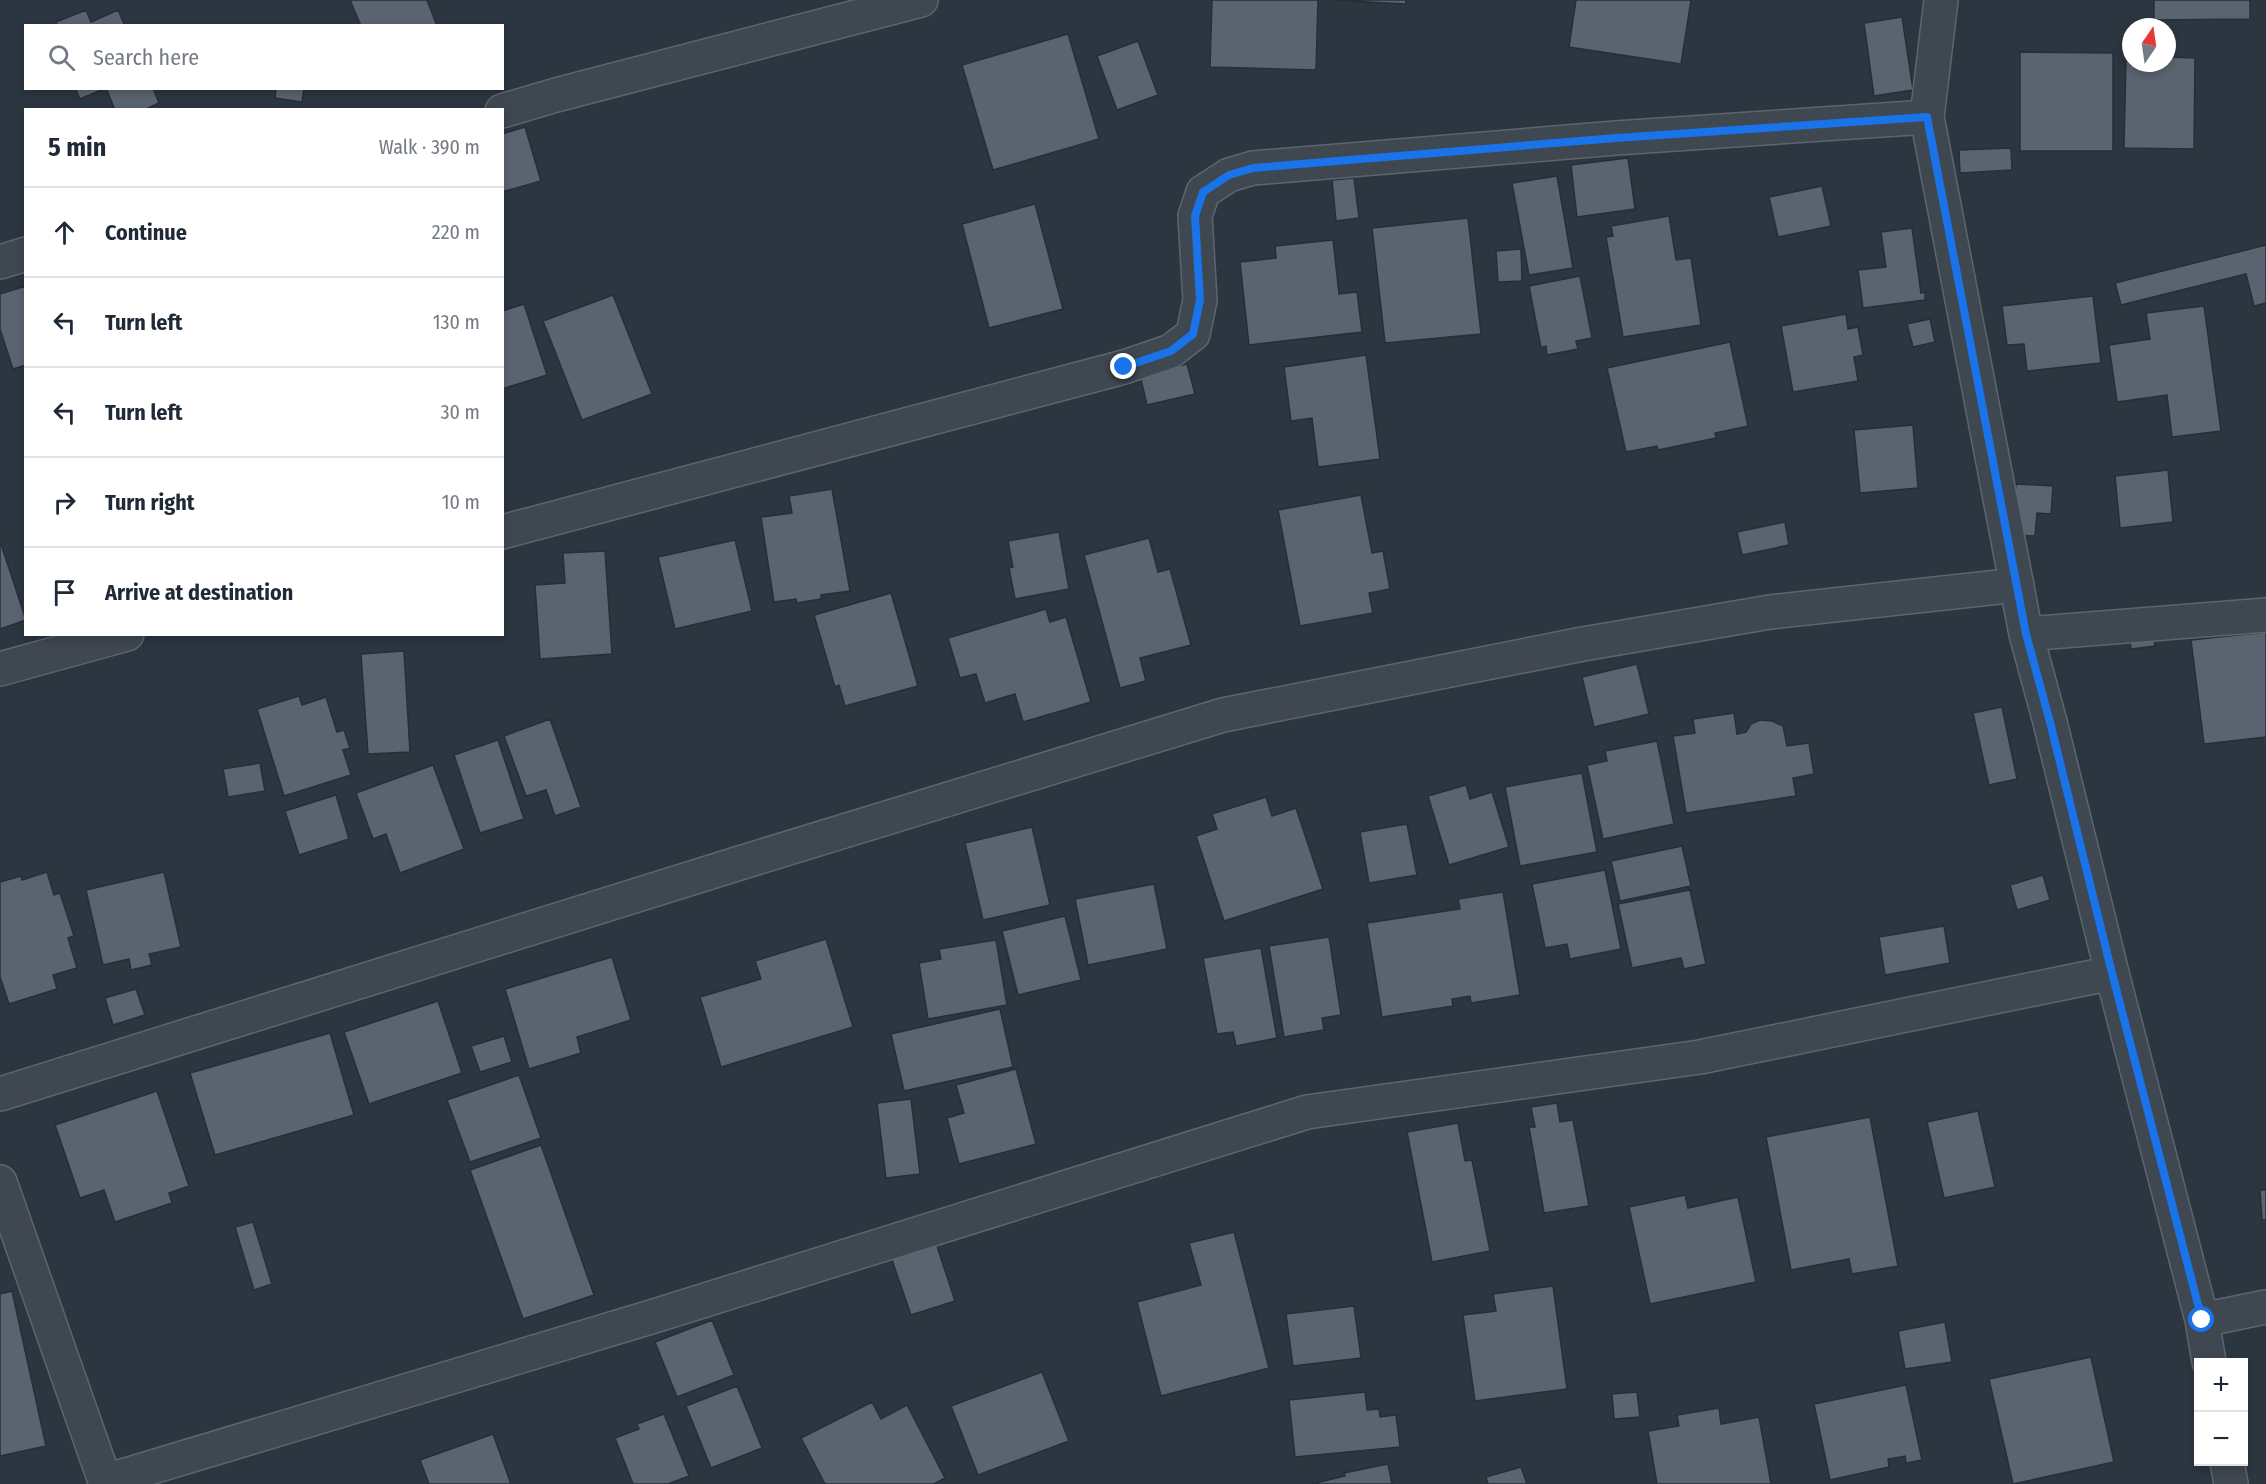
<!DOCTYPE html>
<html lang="en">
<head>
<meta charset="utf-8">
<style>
	:root { --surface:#fff; --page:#f6f6f7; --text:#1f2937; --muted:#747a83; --line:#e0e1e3 }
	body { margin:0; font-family:"Fira Sans Condensed",sans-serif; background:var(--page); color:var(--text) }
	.controls { position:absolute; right:18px; bottom:18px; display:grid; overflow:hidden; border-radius:0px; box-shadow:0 3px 9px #0003 }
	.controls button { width:54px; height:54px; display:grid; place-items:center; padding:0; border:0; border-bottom:2px solid var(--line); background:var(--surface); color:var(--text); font:30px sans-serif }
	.compass { position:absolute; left:2122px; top:18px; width:54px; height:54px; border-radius:50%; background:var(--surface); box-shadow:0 3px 9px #0003; rotate:13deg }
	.stop { position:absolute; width:18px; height:18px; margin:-14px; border:4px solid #1a73e8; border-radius:50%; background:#fff }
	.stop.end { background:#1a73e8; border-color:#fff; box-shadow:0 2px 6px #0008 }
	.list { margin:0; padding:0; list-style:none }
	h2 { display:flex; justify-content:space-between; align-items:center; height:78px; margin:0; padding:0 24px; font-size:26px }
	h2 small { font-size:20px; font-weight:400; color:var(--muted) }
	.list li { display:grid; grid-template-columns:39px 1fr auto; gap:18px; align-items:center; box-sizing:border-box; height:90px; padding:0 24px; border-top:2px solid var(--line) }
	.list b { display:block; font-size:22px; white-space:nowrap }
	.list em { font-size:20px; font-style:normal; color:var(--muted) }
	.icon { flex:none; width:33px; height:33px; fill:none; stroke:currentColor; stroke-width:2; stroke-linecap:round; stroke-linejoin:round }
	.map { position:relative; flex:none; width:2266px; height:1484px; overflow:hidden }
	.search { position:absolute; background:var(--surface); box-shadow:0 3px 9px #0003; left:24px; top:24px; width:480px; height:66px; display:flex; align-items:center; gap:15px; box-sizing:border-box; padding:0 21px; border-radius:0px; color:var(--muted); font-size:22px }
	.panel { position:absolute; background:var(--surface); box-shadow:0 3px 9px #0003; left:24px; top:108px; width:480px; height:528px; border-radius:0px }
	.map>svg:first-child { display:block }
	.building { fill:#5a6470; stroke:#262e38; stroke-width:1.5 }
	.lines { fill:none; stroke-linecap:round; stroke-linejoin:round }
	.minor-casing { stroke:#5d656e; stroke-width:36 }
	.minor { stroke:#3f4751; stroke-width:33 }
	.route { stroke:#1a73e8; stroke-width:8 }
</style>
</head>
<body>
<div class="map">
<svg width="2266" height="1484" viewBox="0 0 2266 1484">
	<rect width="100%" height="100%" fill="#2b3641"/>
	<path class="building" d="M350 0H427L437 26H361Z
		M1212 0H1318L1316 70 1210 67Z
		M1332 0H1406V4Z
		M1576 0H1691L1681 64 1569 47Z
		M2154 0H2250V19L2154 20Z
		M86 10 91 22 118 10 125 26H57L56 22Z
		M1902 17 1913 90 1874 96 1864 23Z
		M1068 34 1099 139 993 170 962 65Z
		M1138 41 1158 95 1117 110 1097 56Z
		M2020 52 2113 53V151H2020Z
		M2126 57H2131V63H2167V57L2195 58 2194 149 2124 148Z
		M75 88H106L80 99Z
		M106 88H153L159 103 144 110H115Z
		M276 88H304L302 102 275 98Z
		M525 127 541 181 502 192V134Z
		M2011 148 2012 170 1960 173 1959 150Z
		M1628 158 1635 209 1577 217 1571 165Z
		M1557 176 1573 268 1529 275 1512 183Z
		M1354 178 1359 218 1336 221 1332 180Z
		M1822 186 1831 226 1778 237 1769 197Z
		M1035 204 1063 309 989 328 962 224Z
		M1669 216 1676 260 1691 258 1701 325 1623 337 1606 237 1613 236 1611 226Z
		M1468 218 1481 334 1385 343 1372 228Z
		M1912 228 1921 293 1925 292V300L1863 308 1858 270 1886 267 1881 232Z
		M1333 240 1339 294 1357 292 1362 332 1249 345 1240 262 1276 258 1275 246Z
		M2266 245V303L2254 306 2246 274 2121 305 2115 283Z
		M1521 249 1522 281 1498 282 1496 251Z
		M1580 276 1592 338 1576 341 1578 349 1547 355 1546 346 1541 348 1529 286Z
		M26 286V365L13 369 0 329V294Z
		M613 295 652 394 582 420 543 321Z
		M2093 296 2101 363 2027 371 2024 344 2007 345 2002 306Z
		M524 304 547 375 502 389V311Z
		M2204 306 2221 431 2172 437 2167 395 2117 402 2109 345 2150 339 2146 313Z
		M1846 314 1848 329 1858 327 1863 355 1854 357 1858 381 1793 392 1781 326Z
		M1930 319 1935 342 1913 347 1907 324Z
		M1730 342 1748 426 1715 433 1716 438 1658 450 1657 446 1626 452 1607 368Z
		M1366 355 1380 459 1318 467 1312 418 1291 421 1284 367Z
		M1187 364 1195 394 1147 405 1140 375Z
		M1913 425 1918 488 1860 493 1854 430Z
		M2168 470 2173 522 2120 528 2115 476Z
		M2016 484 2053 486 2051 514 2037 513 2035 536 2013 535Z
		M832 489 850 591 821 595V599L797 603 796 599 774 602 761 517 792 513 789 496Z
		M1361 495 1372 553 1383 551 1390 589 1369 593 1373 613 1300 626 1278 510Z
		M1785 522 1789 545 1742 555 1737 532Z
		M1059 532 1069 589 1015 599 1009 568 1013 567 1008 541Z
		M1149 538 1158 572 1170 569 1191 645 1140 658 1146 681 1120 688 1084 555Z
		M735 540 752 611 675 629 658 557Z
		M0 541 26 620 0 629Z
		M605 551 612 654 540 659 535 585 565 583 563 553Z
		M891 593 918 686 845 706 839 685 835 687 814 615Z
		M1046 609 1050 622 1066 617 1091 702 1023 722 1015 694 985 703 976 674 960 678 948 638Z
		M2153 628 2155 646 2131 649 2129 630Z
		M2266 632V737L2204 744 2191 640Z
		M404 651 410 752 368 754 361 654Z
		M1637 664 1649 714 1594 727 1582 677Z
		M299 696 302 705 326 697 337 732 344 730 350 748 343 750 351 775 284 796 257 709Z
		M2002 707 2017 779 1989 785 1973 713Z
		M1734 713 1737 734 1746 732 1751 724 1760 720 1772 721 1783 726 1787 746 1809 743 1814 774 1793 778 1796 796 1686 813 1673 736 1695 733 1693 719Z
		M550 719 581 807 555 816 546 790 526 796 504 736Z
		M498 740 524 819 480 833 454 755Z
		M1657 741 1674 824 1603 839 1587 765 1607 761 1605 751Z
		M260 763 265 791 228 797 223 769Z
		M433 765 464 849 400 873 386 834 373 839 356 793Z
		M1582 773 1597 852 1520 866 1505 787Z
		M1466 785 1470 799 1492 792 1509 847 1449 865 1428 796Z
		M336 795 349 839 299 855 285 811Z
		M1266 797 1272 816 1296 808 1323 889 1224 921 1196 836 1217 829 1212 814Z
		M1407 824 1417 875 1369 883 1360 832Z
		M1032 827 1050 905 983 920 965 843Z
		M1682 846 1691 886 1620 901 1611 861Z
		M1605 870 1621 949 1570 959 1567 944 1545 948 1532 884Z
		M47 872 54 895 60 893 74 936 68 938 77 968 53 975 57 989 9 1004 0 977V882L21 876 22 880Z
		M164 872 181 947 149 954 152 965 131 970 129 959 103 965 86 890Z
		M2043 875 2050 900 2017 910 2010 885Z
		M1154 884 1167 949 1088 965 1075 899Z
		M1690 890 1706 964 1684 969 1681 958 1632 968 1618 904Z
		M1503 892 1520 995 1471 1003 1470 996 1452 999 1453 1006 1382 1017 1367 923 1460 909 1458 899Z
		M1065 916 1081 980 1018 995 1002 931Z
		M1944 926 1950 963 1885 975 1879 937Z
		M1329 937 1341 1015 1322 1018 1324 1030 1284 1037 1269 946Z
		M826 939 853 1027 721 1067 700 997 761 979 755 961Z
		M996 940 1007 1005 928 1019 919 963 941 959 939 949Z
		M1261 948 1277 1038 1236 1046 1233 1032 1217 1034 1203 958Z
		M612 957 631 1020 577 1037 581 1053 529 1069 505 989Z
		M136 989 145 1015 113 1025 105 998Z
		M438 1001 462 1073 369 1104 344 1032Z
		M1000 1009 1013 1067 904 1091 891 1034Z
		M330 1033 354 1115 215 1155 190 1073Z
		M504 1036 512 1062 480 1072 471 1046Z
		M1016 1069 1036 1144 959 1164 947 1118 964 1113 956 1085Z
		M519 1075 541 1138 470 1162 447 1100Z
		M157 1091 189 1186 169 1193 172 1203 115 1222 104 1190 80 1198 55 1125Z
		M911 1099 920 1174 886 1178 877 1103Z
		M1557 1103 1560 1122 1573 1120 1589 1206 1544 1213 1529 1127H1535L1531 1107Z
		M1978 1111 1995 1187 1944 1198 1927 1122Z
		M1870 1117 1898 1266 1852 1274 1849 1259 1791 1270 1766 1137Z
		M1458 1123 1465 1161 1472 1160 1490 1251 1432 1262 1407 1132Z
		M541 1145 594 1295 523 1319 470 1170Z
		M2260 1190H2266V1220H2262Z
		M1685 1195 1688 1208 1738 1197 1756 1282 1650 1304 1629 1207Z
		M253 1222 272 1284 254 1290 235 1227Z
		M1234 1232 1269 1368 1161 1396 1137 1302 1201 1285 1189 1243Z
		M936 1243 955 1301 911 1315 891 1257Z
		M1553 1286 1567 1389 1475 1401 1463 1315 1496 1311 1493 1294Z
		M12 1291 46 1446 0 1456V1294Z
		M1354 1306 1361 1358 1293 1366 1286 1314Z
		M712 1320 734 1375 677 1397 655 1342Z
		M1945 1322 1952 1362 1905 1369 1898 1331Z
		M2091 1357 2114 1462 2013 1484 1989 1379Z
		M1042 1372 1069 1441 978 1475 951 1406Z
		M1906 1385 1922 1460 1906 1463 1905 1456 1888 1459 1889 1467 1830 1480 1814 1404Z
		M737 1386 762 1448 711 1468 686 1406Z
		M1365 1392 1367 1410 1379 1409 1380 1417 1396 1415 1400 1447 1295 1457 1289 1400Z
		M1637 1392 1640 1417 1614 1419 1612 1394Z
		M872 1402 881 1419 907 1405 945 1478 934 1484H825L801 1438Z
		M1719 1408 1721 1424 1759 1417 1771 1484H1657L1648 1431 1679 1426 1677 1415Z
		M664 1414 689 1476 668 1484H633L615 1438 639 1429 637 1424Z
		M493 1434 511 1484H429L420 1460Z
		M1388 1464 1392 1484H1312L1345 1476 1344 1473Z
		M1521 1467 1527 1484H1488L1486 1477Z"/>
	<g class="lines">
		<defs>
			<path id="minor" d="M1941 0 1927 117 2026 634 2050 722 2112 973 2202 1320 2266 1307
				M502 111 556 95 921 0
				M0 262 26 254
				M502 532 1124 367 1171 351 1193 334 1200 300 1195 216 1203 192 1229 175 1253 168 1616 138 1927 117
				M2026 634 2266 615
				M0 669 127 634
				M0 1094 743 862 1223 715 1583 644 1770 612 2017 585
				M0 1182 106 1484
				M2202 1320 2209 1362
				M2227 1462 2231 1484
				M106 1481 651 1317 1307 1112 1700 1057 2112 973"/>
		</defs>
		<use href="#minor" class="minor-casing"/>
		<use href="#minor" class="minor"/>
	</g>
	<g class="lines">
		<path class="route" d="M1124 367 1171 351 1193 334 1200 300 1195 216 1203 192 1229 175 1253 168 1616 138 1927 117 2026 634 2050 722 2112 973 2202 1320"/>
	</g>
</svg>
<div class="controls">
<button>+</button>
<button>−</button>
</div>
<svg class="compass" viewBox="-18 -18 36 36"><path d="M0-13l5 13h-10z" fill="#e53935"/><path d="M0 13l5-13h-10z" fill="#747a83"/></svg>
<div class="stop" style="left:2202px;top:1320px"></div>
<div class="stop end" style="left:1124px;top:367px"></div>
<div class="search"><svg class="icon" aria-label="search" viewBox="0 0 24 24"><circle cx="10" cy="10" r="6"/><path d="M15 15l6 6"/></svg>Search here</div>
<section class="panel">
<h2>5 min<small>Walk · 390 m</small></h2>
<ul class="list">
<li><svg class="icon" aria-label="ahead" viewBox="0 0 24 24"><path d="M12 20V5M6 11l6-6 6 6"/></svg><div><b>Continue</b></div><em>220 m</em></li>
<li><svg class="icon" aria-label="left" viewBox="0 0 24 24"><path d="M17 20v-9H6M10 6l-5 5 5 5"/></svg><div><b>Turn left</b></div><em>130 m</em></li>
<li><svg class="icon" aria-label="left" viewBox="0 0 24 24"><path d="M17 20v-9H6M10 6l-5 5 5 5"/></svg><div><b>Turn left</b></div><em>30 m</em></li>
<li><svg class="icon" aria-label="right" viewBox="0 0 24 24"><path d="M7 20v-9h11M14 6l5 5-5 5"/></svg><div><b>Turn right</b></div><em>10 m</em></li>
<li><svg class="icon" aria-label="arrive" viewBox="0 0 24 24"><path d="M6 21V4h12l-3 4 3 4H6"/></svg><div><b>Arrive at destination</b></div></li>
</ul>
</section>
</div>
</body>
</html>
